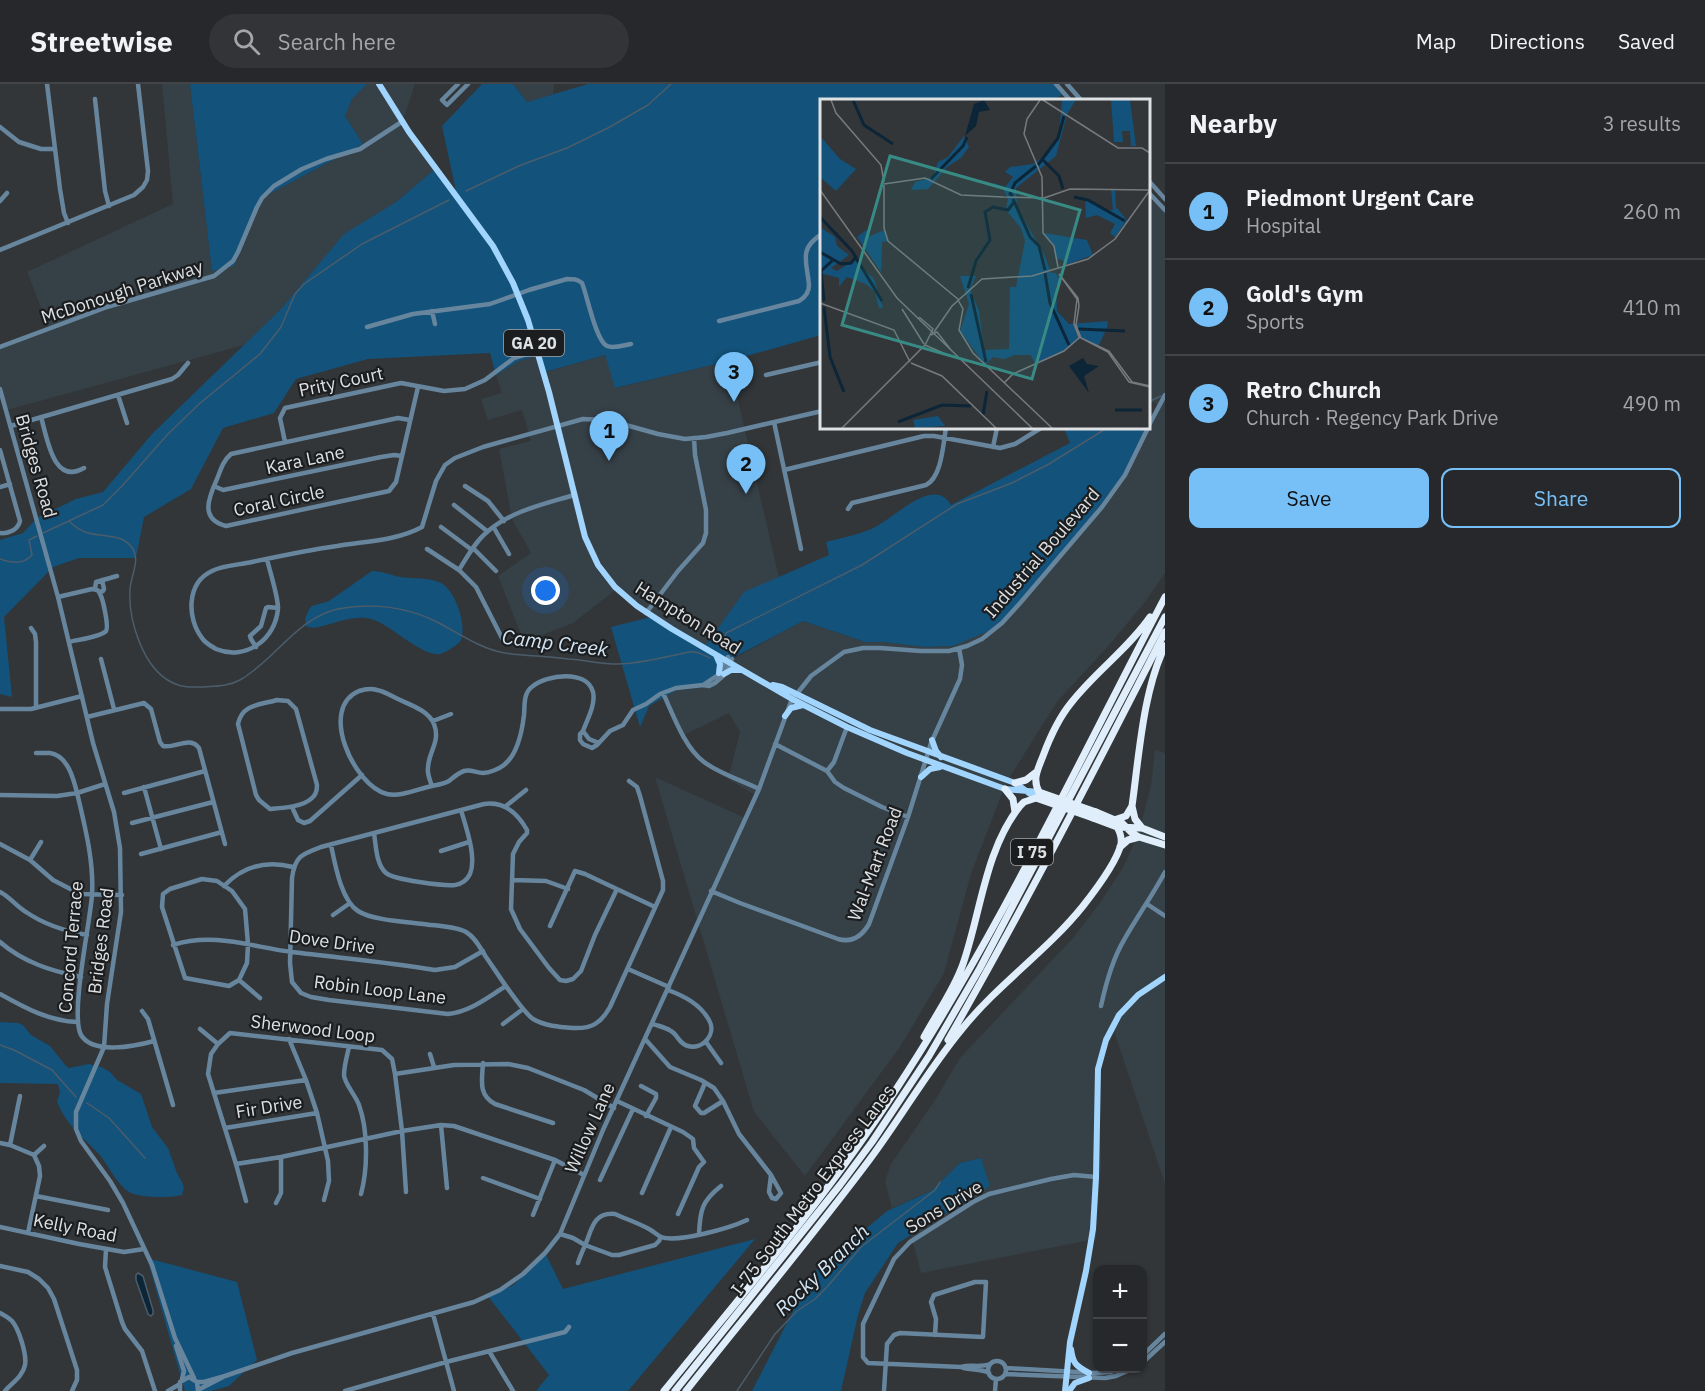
<!DOCTYPE html>
<html lang="en">
<head>
<meta charset="utf-8">
<style>
	:root { --surface:#26282b; --page:#323437; --text:#f1f3f6; --muted:#a4a6a9; --line:#424447; --accent:#77c0f7 }
	body { margin:0; font-family:"IBM Plex Sans",sans-serif; background:var(--page); color:var(--text) }
	.controls { position:absolute; right:18px; bottom:18px; display:grid; overflow:hidden; border-radius:12px; box-shadow:0 2px 4px #0004 }
	.controls button { width:54px; height:54px; display:grid; place-items:center; padding:0; border:0; border-bottom:2px solid var(--line); background:var(--surface); color:var(--text); font:30px sans-serif }
	.you { position:absolute; left:546px; top:507px; width:21px; height:21px; margin:-15px; border:4px solid #fff; border-radius:50%; background:#1a73e8; box-shadow:0 0 0 9px #1a73e833 }
	.badge { display:grid; place-items:center; width:39px; height:39px; border-radius:50%; background:var(--accent); color:#111; font-size:20px; font-weight:700 }
	.pin { position:absolute; translate:-50% -50px; filter:drop-shadow(0 2px 3px #0008) }
	.pin::after { content:''; position:absolute; top:32px; width:21px; height:18px; background:inherit; clip-path:polygon(0 0,100% 0,50% 100%) }
	.list { margin:0; padding:0; list-style:none }
	h2 { display:flex; justify-content:space-between; align-items:center; height:78px; margin:0; padding:0 24px; font-size:26px }
	h2 small { font-size:20px; font-weight:400; color:var(--muted) }
	.list li { display:grid; grid-template-columns:39px 1fr auto; gap:18px; align-items:center; box-sizing:border-box; height:96px; padding:0 24px; border-top:2px solid var(--line) }
	.list b { display:block; font-size:22px; white-space:nowrap }
	.list p { margin:0; font-size:20px; white-space:nowrap; color:var(--muted) }
	.list em { font-size:20px; font-style:normal; color:var(--muted) }
	.actions { display:flex; gap:12px; padding:18px 24px }
	.actions a { flex:1; padding:14px 0; border:2px solid var(--accent); border-radius:12px; text-align:center; font-size:21px; color:var(--accent) }
	.actions .main { background:var(--accent); color:#111 }
	.icon { flex:none; width:33px; height:33px; fill:none; stroke:currentColor; stroke-width:2; stroke-linecap:round; stroke-linejoin:round }
	.map { position:relative; flex:none; width:1165px; height:1307px; overflow:hidden }
	header { display:flex; align-items:center; gap:36px; box-sizing:border-box; height:84px; padding:0 30px; background:var(--surface); border-bottom:2px solid var(--line) }
	header strong { font-size:28px }
	nav { display:flex; gap:33px; margin-inline-start:auto; font-size:21px }
	.search { width:420px; height:54px; background:var(--page); display:flex; align-items:center; gap:15px; box-sizing:border-box; padding:0 21px; border-radius:33px; color:var(--muted); font-size:22px }
	main { display:flex }
	aside { flex:1; background:var(--surface) }
	.map>svg:first-child { display:block }
	.built { fill:#364047 }
	.green { fill:#13527a }
	.water { fill:#0c2537; stroke:#4b5d6b; stroke-width:1.5 }
	.lines { fill:none; stroke-linecap:round; stroke-linejoin:round }
	.stream { stroke:#4b5d6b; stroke-width:1.5 }
	.minor { stroke:#67869e; stroke-width:4.5 }
	.major { stroke:#a2d5fd; stroke-width:6 }
	.highway { stroke:#dfeefa; stroke-width:7 }
	.highway-bridge { stroke:#dfeefa; stroke-width:7 }
	.labels { text-anchor:middle; stroke-width:4.5; stroke-linejoin:round; paint-order:stroke }
	.shield { fill:#1b1d1f; stroke:#a4a6a8; stroke-width:1.5 }
	.shield-label { font-size:16px; font-weight:bold; fill:#dee1e3 }
	.street-label { font-size:18px; fill:#dee1e3; stroke:#1b1d1f }
	.water-label { font-size:20px; font-style:italic; fill:#d3e6f5; stroke:#1b1d1f }
	.inset-river { fill:none; stroke:#0c2537; stroke-width:3 }
	.inset-road { fill:none; stroke:#777a7d; stroke-width:1.5 }
	.view { fill:#388b85; fill-opacity:0.15; stroke:#388b85; stroke-width:3 }
	.inset-edge { fill:none; stroke:#dee1e3; stroke-width:3 }
</style>
</head>
<body>
<header>
<strong>Streetwise</strong>
<div class="search"><svg class="icon" aria-label="search" viewBox="0 0 24 24"><circle cx="10" cy="10" r="6"/><path d="M15 15l6 6"/></svg>Search here</div>
<nav><a>Map</a><a>Directions</a><a>Saved</a></nav>
</header>
<main>
<div class="map">
<svg width="1165" height="1307" viewBox="0 0 1165 1307">
	<rect width="100%" height="100%" fill="#323639"/>
	<path class="built" d="M162 0H190L212 186 262 114 363 60 345 32 352 15 367 0H415L403 36 435 85 396 118 244 261 7 326 0 302V263L49 244 27 188 173 120Z
		M513 0H554L553 11 527 18Z
		M1149 114 1165 126V489L1145 518 1110 560 1057 618 1006 699 971 790 944 889 900 963 805 1092 754 1028 655 693 745 734 755 711 728 695 740 648 729 629 684 651 665 612 803 537 864 558H884L924 563 953 562 1123 391 1158 321 1148 316Z
		M540 271 546 288 605 271 616 304 729 277 780 498 706 561 655 532 618 504 573 539 524 558 498 492 531 469 512 435 499 365 531 357 522 326 488 336 481 315 502 309 496 291 519 277Z
		M1155 666 1165 669V1100L1114 947 1104 969 1098 998 1101 1080 1096 1155 921 1189 911 1151 989 1102 981 1074 960 1079 931 1107 892 1124 885 1097 891 1080 935 1016 960 974 1073 854 1102 816 1124 782 1139 748 1151 701Z"/>
	<path class="green" d="M190 0H367L352 15 345 32 363 60 262 114 234 182 212 187Z
		M482 0H513L527 18 588 0H1057L1065 9 1053 16H822L821 251 729 277 615 304 605 271 545 288 540 271 519 277 496 291 490 269 368 275 296 295 274 329 223 344 191 405 144 433 136 474H79L53 483 4 533 12 613 0 610V456L23 449 37 434 76 415 103 408 152 350 281 225 344 150 396 118 435 85 456 107 442 42Z
		M1064 344H1147L1123 391 1089 436 1017 523 991 546 953 562 924 563 884 558H865L803 537 731 575 714 602 678 605 649 622 640 643 611 543 655 532 706 561 744 508 829 471 826 458C841 454 857 451 871 445 892 437 933 390 951 421L1070 359Z
		M372 487C381 487 391 491 400 493 413 495 428 493 441 499 456 507 468 543 460 558 455 562 447 568 440 570 423 573 390 541 374 536 349 527 318 550 306 542L305 535 309 525 312 522 329 517Z
		M0 938 18 939 23 941 31 951 50 962 66 982 69 984 89 980 101 983 110 988 117 996 141 1010 152 1043 168 1064 177 1089 181 1096 184 1103 182 1111C170 1114 142 1114 131 1109 116 1101 109 1081 98 1069 81 1051 68 1043 57 1018L60 1008 58 1000 0 999Z
		M981 1074 990 1102 898 1159 865 1209 858 1231 841 1307H752L812 1190 887 1127 931 1107 960 1079Z
		M755 1155 628 1307H536L549 1291 487 1211 512 1202 529 1187 544 1167 563 1205Z
		M147 1174 237 1198 257 1276 229 1302 211 1307H185Z"/>
	<path class="water" d="M138 1189 143 1192 153 1226V1230L151 1232 148 1230 136 1196V1191Z"/>
	<g class="lines">
		<path class="stream" d="M466 107 521 81 567 64 608 44 648 21 671 0
			M1148 318 1161 312
			M69 437C74 442 81 447 88 449 103 453 123 449 133 465 140 476 131 492 130 505 128 536 143 585 173 599 183 604 194 603 204 603 216 602 229 602 240 596 275 576 297 534 338 525 371 518 409 523 439 539 460 550 481 565 505 569 526 572 547 572 568 575 585 576 601 580 618 580 638 580 660 574 680 570 684 569 690 567 694 568 699 568 705 572 710 574
			M43 449 103 421 122 402 167 351 199 320 260 270 281 243 295 210 304 200 362 160 449 116
			M0 475C12 479 23 481 32 471L29 456 37 452
			M721 565 726 549 862 481 957 420 1012 399 1049 380 1107 344
			M0 961 14 966 52 986 76 1013
			M87 1019 109 1034 145 1074
			M737 1307 775 1250 797 1227 815 1215 827 1203 861 1163 935 1106 940 1098"/>
		<path class="minor" d="M47 0 60 105 64 129 68 139
			M458 0 442 16 447 21 468 0
			M1056 0 1070 16
			M1067 0 1081 16
			M95 15 105 107 109 122
			M0 43 19 58 41 65H54
			M1148 96 1165 115
			M1148 108 1165 126
			M0 117 7 109
			M0 166 134 111 143 103 147 96 148 87 138 0
			M432 227 435 240
			M719 237 799 217C806 213 809 208 809 201 807 177 798 165 822 150
			M367 243 413 230 490 220 529 206 567 195C574 195 577 195 582 199 587 211 596 257 607 262 614 265 624 261 631 260
			M0 263 107 223 214 192 233 177 238 168 257 123 262 114 274 102 302 85 326 75 360 65 403 37
			M766 291 822 278
			M0 305 58 513 93 659 114 728 120 764 121 828 107 920 104 963 76 1028V1045L81 1057 110 1097 123 1119 152 1181 175 1254 194 1294
			M118 311 127 339
			M41 333C47 353 53 402 84 384
			M410 336 398 334 231 370C223 377 221 385 217 395 209 413 199 435 226 442L389 407 396 398 418 303
			M774 338 801 465
			M11 342 172 295 178 291 188 279
			M1148 343 1165 311
			M285 358 280 334 285 324 401 299 444 307 465 305 485 296 514 274 536 267
			M993 363 997 344
			M0 366 20 437C18 446 8 450 0 449
			M784 386 924 352H934L1000 364 1015 360 1041 344
			M214 402 223 406 228 405 381 373 394 371 402 372
			M465 402 488 417 504 437
			M0 403 10 400
			M454 421 487 447
			M848 425 852 419 926 401C942 393 943 360 946 344
			M441 443 472 466
			M494 444 509 470
			M473 464 496 487
			M427 465 459 486 476 503 503 556
			M267 475C270 488 278 512 278 524 276 556 245 577 216 565 211 562 205 559 202 554 187 535 186 499 212 487 223 481 239 481 252 478 280 472 309 466 337 462 366 457 396 457 422 443L436 397 445 381 455 374 483 363 583 335 608 336 658 350 685 355 706 353 727 349 822 327
			M459 486C467 473 475 458 487 448 511 427 544 420 574 411
			M95 505 96 498 117 492
			M99 508 103 507 104 505 102 496
			M58 513 92 505C97 506 98 505 100 510 103 515 109 543 106 547 101 553 76 556 69 558
			M646 529 678 487 703 459 706 449V426L695 371 694 354
			M31 544 35 550 36 558V624
			M256 563 251 555 250 552 261 542 266 524 268 523 278 524
			M101 575 114 625
			M703 601 718 591 728 573
			M663 609C673 630 684 663 704 678 720 690 741 696 759 705
			M796 611 811 592 844 568 863 564H880L921 567H949L967 562 982 555 1002 539 1021 518 1102 423 1125 391 1148 344
			M277 616 288 617 296 625 317 701C317 706 316 711 312 714 303 723 282 724 270 725L259 716 256 711 238 640C242 620 260 621 277 616Z
			M0 625H31L82 612
			M87 633 144 619 151 625 160 658 163 662C175 665 190 651 199 664L225 760
			M433 637 451 630
			M583 647 589 655 599 659
			M775 660 827 687 835 698 844 704 882 723 908 733
			M36 669C41 669 46 669 50 669 70 672 75 701 79 717 86 747 94 780 92 811 90 840 70 930 81 951 93 971 136 962 154 957
			M827 687 834 678 847 643
			M432 702C418 705 401 713 387 710 354 702 318 624 359 607 365 605 371 604 377 606 384 607 391 612 398 615 410 621 428 626 434 640 441 658 428 668 428 684 427 690 430 696 432 702 437 701 444 700 449 697 454 693 458 689 464 687 471 685 476 689 483 689 489 689 499 685 504 681 518 670 522 648 524 631 525 620 523 609 533 602 546 591 587 585 593 608 596 620 587 636 583 647L580 650V656L583 660 592 664 597 661 610 647 623 641 633 626 646 620 660 610 676 604 703 601 709 602 715 599 723 592 732 575
			M144 703 161 765
			M124 709 205 687
			M0 711 57 712 77 709 105 700
			M506 722 526 706
			M292 723 298 736 304 739 310 737 362 691
			M132 739 213 718
			M374 749C376 762 376 780 386 789 394 796 444 802 455 801 461 800 467 796 470 790 477 773 466 744 461 726
			M0 760 30 776 53 796 80 810 122 811
			M331 761C335 780 341 816 358 827 373 837 412 838 430 841 442 842 456 843 466 848 476 854 480 864 486 873 496 887 521 927 533 935 545 942 559 943 573 944 592 945 601 939 610 923L663 806V797L640 712 637 703 629 697
			M441 767 469 758
			M141 770 222 748
			M30 776 41 758
			M202 795 217 797 232 807 245 825 248 860 247 879 239 896 229 902 185 894 162 823 163 810 170 805Z
			M513 796 546 797 568 805
			M224 802C243 782 266 776 293 783
			M711 807 740 819 838 855C852 859 862 852 869 840L908 733 931 659 960 595 962 581 959 564
			M0 808C10 813 16 822 26 828 45 841 64 847 87 851
			M1147 820 1165 832
			M333 831 350 819
			M550 842 575 787 585 790 655 823
			M0 858C23 878 51 887 81 893
			M173 861C214 848 252 863 292 868 340 874 388 878 435 886L455 883 483 867
			M628 885 669 903
			M239 896 260 914
			M506 902C488 913 470 928 448 930L329 916 311 913 301 909 292 898 290 879 292 794C295 772 302 770 321 763L484 720C504 717 518 730 527 746V749L519 758 513 770 511 825 520 845 549 884 560 896 566 897 573 895 581 887 595 851 617 805
			M0 910C25 924 49 937 77 938
			M1101 922C1106 899 1112 876 1124 856 1137 833 1152 812 1165 788
			M142 927 148 935 173 1021
			M503 940 523 925
			M653 940C658 942 665 943 671 947 678 951 679 960 688 962 703 966 717 950 709 936 700 920 684 912 668 906
			M200 945 218 960
			M289 955 306 996 317 1029 328 1077 329 1097 324 1116
			M646 956 670 983 701 996 714 1004 723 1017 739 1050 771 1091
			M706 958 721 979
			M349 963C347 972 344 982 344 991 344 999 356 1012 359 1021 368 1046 368 1084 361 1110
			M430 970 434 983
			M483 979C482 996 478 1011 495 1020L553 1039
			M395 990 454 981 508 980 528 984 584 1006 614 1024
			M705 999 695 1022 701 1029H704L723 1017
			M641 1002 656 1010V1014L646 1032
			M214 1009 306 996
			M617 1017 683 1048 693 1055 694 1064 704 1078 699 1083 678 1130
			M441 1041 447 1104
			M225 1044 317 1029
			M0 1059 10 1061 34 1071 39 1082 40 1092 28 1149
			M10 1061 20 1012
			M34 1071 44 1062
			M236 1080 281 1073 402 1047 441 1041 454 1042 555 1076 584 1091
			M771 1091 781 1109 776 1115 772 1114 769 1108Z
			M483 1094 540 1115
			M600 1096 633 1025
			M642 1109 671 1043
			M36 1112 108 1126
			M246 1117 236 1080 208 990 211 970 218 960 230 949 382 966 392 975 395 990 402 1047 406 1108
			M276 1119 281 1109V1073
			M533 1131 555 1076
			M0 1143 79 1160 124 1168 144 1165
			M560 1150 573 1154 585 1161 612 1171H619L655 1161 659 1157 661 1153
			M699 1150C700 1126 702 1117 721 1102
			M106 1165 105 1183 122 1238 125 1245 142 1267 155 1307
			M578 1179C580 1172 583 1166 586 1159 592 1144 594 1128 615 1130 626 1135 638 1139 649 1145 653 1147 657 1151 661 1153 678 1159 730 1144 747 1136
			M0 1182 28 1188 39 1195 48 1204 54 1215 77 1286V1296L72 1307
			M0 1229C4 1231 8 1233 12 1237 19 1245 27 1271 25 1281 23 1292 12 1299 5 1307
			M433 1230 454 1307
			M176 1262 184 1287 182 1295
			M489 1267 513 1307
			M1142 1272 1165 1250
			M988 1286a9 9 0 1 1 18 0a9 9 0 1 1-18 0Z
			M1142 1279 1165 1258
			M990 1280C980 1284 971 1280 961 1283L868 1279 863 1273V1240L894 1175 910 1158 973 1118 989 1110 1051 1095 1074 1091 1096 1093
			M961 1283C970 1287 980 1284 989 1289
			M1007 1284 1094 1289 1111 1288 1122 1284
			M1006 1290 1105 1294 1116 1292 1134 1284
			M197 1298H204L225 1292 292 1269 474 1218 500 1206 523 1190 545 1169 560 1150 603 1046 759 705 793 612
			M198 1306 223 1293
			M168 1307 180 1300
			M180 1307V1298L189 1293 197 1298 198 1307
			M345 1307 446 1278 565 1248 569 1243
			M884 1307 887 1260 894 1251 900 1249 983 1253 986 1198H975L934 1211 931 1218 936 1235 935 1251
			M995 1307 996 1295"/>
		<path class="major" d="M379 0 409 48 493 162 513 199 528 236 549 308 585 453 598 481 615 503 637 522 672 545 792 615 847 643 907 669 1005 705 1039 708
			M716 571 720 580 719 589
			M724 590 731 586H740
			M773 601 782 603 870 646 1015 699 1036 714
			M785 632 791 624 803 621
			M932 656 936 667 941 673
			M921 693 930 685 940 683
			M1071 1265C1073 1280 1076 1282 1089 1289
			M1065 1307 1070 1258 1086 1187 1093 1145 1096 1093 1098 985 1106 956 1119 931 1138 911 1165 893
			M1069 1307 1075 1299 1089 1294"/>
		<path class="highway" d="M1015 699 1026 696 1035 689
			M1005 705 1013 715 1015 728
			M1039 708C1032 695 1038 685 1043 672 1050 653 1058 635 1071 619 1095 588 1128 565 1150 533
			M1096 728 1122 739 1132 749 1139 753 1165 761
			M1093 734 1117 743 1142 744 1165 753
			M1114 736 1126 732 1132 722
			M1142 744 1135 735 1132 722C1139 672 1143 607 1165 562
			M1120 763 1128 756 1139 753
			M924 953C937 929 954 906 963 880 981 828 985 766 1020 722L1024 718 1036 714
			M948 956C1025 822 1095 685 1165 548
			M664 1307C743 1209 827 1113 895 1007 998 850 1078 679 1165 513
			M675 1307 840 1101 872 1058 929 972 980 884 1165 533
			M686 1307C747 1230 811 1154 870 1075 902 1032 928 986 962 945 998 900 1047 867 1083 822 1094 808 1117 777 1121 760 1122 753 1120 748 1117 743"/>
		<path class="highway-bridge" d="M1039 708 1096 728
			M1036 714 1093 734"/>
	</g>
	<g class="labels">
		<g class="shield">
			<rect x="504" y="246" width="60" height="26" rx="4.5"/>
			<rect x="1011" y="755" width="42" height="26" rx="4.5"/>
		</g>
		<g class="shield-label">
			<text x="534" y="265">GA 20</text>
			<text x="1032" y="774">I 75</text>
		</g>
		<g class="street-label">
			<text transform="translate(122 208) rotate(-18)" y="6">McDonough Parkway</text>
			<text transform="translate(341 298) rotate(-12)" y="6">Prity Court</text>
			<text transform="translate(305 376) rotate(-12)" y="6">Kara Lane</text>
			<text transform="translate(36 382) rotate(74)" y="6">Bridges Road</text>
			<text transform="translate(279 417) rotate(-12)" y="6">Coral Circle</text>
			<text transform="translate(1042 469) rotate(-49)" y="6">Industrial Boulevard</text>
			<text transform="translate(688 534) rotate(32)" y="6">Hampton Road</text>
			<text transform="translate(875 780) rotate(-69)" y="6">Wal-Mart Road</text>
			<text transform="translate(101 857) rotate(-83)" y="6">Bridges Road</text>
			<text transform="translate(332 858) rotate(8)" y="6">Dove Drive</text>
			<text transform="translate(71 863) rotate(-85)" y="6">Concord Terrace</text>
			<text transform="translate(380 906) rotate(7)" y="6">Robin Loop Lane</text>
			<text transform="translate(313 945) rotate(7)" y="6">Sherwood Loop</text>
			<text transform="translate(269 1023) rotate(-9)" y="6">Fir Drive</text>
			<text transform="translate(590 1044) rotate(-66)" y="6">Willow Lane</text>
			<text transform="translate(813 1106) rotate(-53)" y="6">I-75 South Metro Express Lanes</text>
			<text transform="translate(944 1123) rotate(-31)" y="6">Sons Drive</text>
			<text transform="translate(75 1144) rotate(11)" y="6">Kelly Road</text>
		</g>
		<g class="water-label">
			<text transform="translate(555 559) rotate(7)" y="7">Camp Creek</text>
			<text transform="translate(822 1186) rotate(-44)" y="7">Rocky Branch</text>
		</g>
	</g>
	<g transform="translate(820 15)">
		<rect width="330" height="330" fill="#323639"/>
		<path d="M242 1H256L247 15 236 57 196 89 197 109 224 155 230 171 227 173 236 174 242 185 236 187 237 212 249 225 288 222 287 229 278 248 261 239 243 253 215 265 211 256H195L184 260 173 258 165 266 140 232 149 205 140 177H156L150 190 159 212 164 251 189 250 190 188H196L205 142 201 129 186 111 188 99 183 90 171 87 173 84 185 88 193 78 185 73 190 68 213 65 223 58 239 36ZM291 1H310L316 47H311L310 32H302L303 43H294ZM0 37 20 60 36 70 16 92 0 78ZM144 37 149 48 141 59 127 68 108 90 91 91 95 83 113 78 118 63 128 58ZM291 90H295L296 108 307 121 295 138 290 134 295 125 277 116 266 119 265 98 286 111H293ZM0 128 15 138 17 147 29 156 11 169 17 172 34 161 54 180 63 209H59L55 193 46 185 27 178 19 188V179L0 174ZM46 131 50 137 64 131 68 142 62 143 61 173 37 138ZM224 134 267 141 273 156 246 166 241 160 236 161 233 145ZM118 317 125 327 95 329 93 321Z" fill="#13527a"/>
		<path d="M164 1 170 11 159 13 156 27 145 37 154 5ZM263 259 267 265 279 267 264 277 269 294 249 267Z" fill="#0c2537"/>
		<path class="inset-river" d="M33 1 44 26 73 45M223 61 239 77 243 90M218 66 238 39 244 17M111 80 143 47 147 38M193 97 190 95 195 84 216 67M254 98 268 101 305 122M193 100 210 138 219 147 225 171M0 118 32 152 62 202M0 153 21 165 31 164 35 159M225 174 230 204 249 246M148 189 156 162 170 141 165 113 173 108 188 111 194 103M151 195 166 263M4 202 1 172 13 161M4 208 10 258 24 293M258 230 305 232M295 311H322M163 316 167 292M78 323 122 306 151 307"/>
		<path class="inset-road" d="M11 1 16 14 61 66 64 83M220 1 207 20 204 35 222 78 223 134 234 147 238 168M223 1 298 49H322L330 54M64 85 105 79 141 96 183 98 224 99 250 90 329 91M64 86V129L68 142 139 201M0 91 77 199 212 329M138 201 143 210 139 231 153 254 232 329M0 204 74 231 90 263M82 210 104 245M114 233 132 207 162 180 212 177 268 160 295 140 330 91M111 236 117 233 131 251M105 246 130 257M91 264 122 277 176 329M184 284 193 275 244 252 260 238M330 287 312 283 289 252 261 239 256 226 259 207 258 199 239 175 257 200 254 225 259 238 288 253 309 283 330 288M22 329 105 246 113 230 99 218"/>
		<path class="view" d="M70 57 260 111 212 280 22 226Z"/>
		<rect width="330" height="330" class="inset-edge"/>
	</g>
</svg>
<div class="controls">
<button>+</button>
<button>−</button>
</div>
<div class="you"></div>
<div class="pin badge" style="left:609px;top:377px">1</div>
<div class="pin badge" style="left:746px;top:410px">2</div>
<div class="pin badge" style="left:734px;top:318px">3</div>
</div>
<aside>
<h2>Nearby<small>3 results</small></h2>
<ul class="list">
<li><span class="badge">1</span><div><b>Piedmont Urgent Care</b><p>Hospital</p></div><em>260 m</em></li>
<li><span class="badge">2</span><div><b>Gold's Gym</b><p>Sports</p></div><em>410 m</em></li>
<li><span class="badge">3</span><div><b>Retro Church</b><p>Church · Regency Park Drive</p></div><em>490 m</em></li>
</ul>
<div class="actions"><a class="main">Save</a><a>Share</a></div>
</aside>
</main>
</body>
</html>
